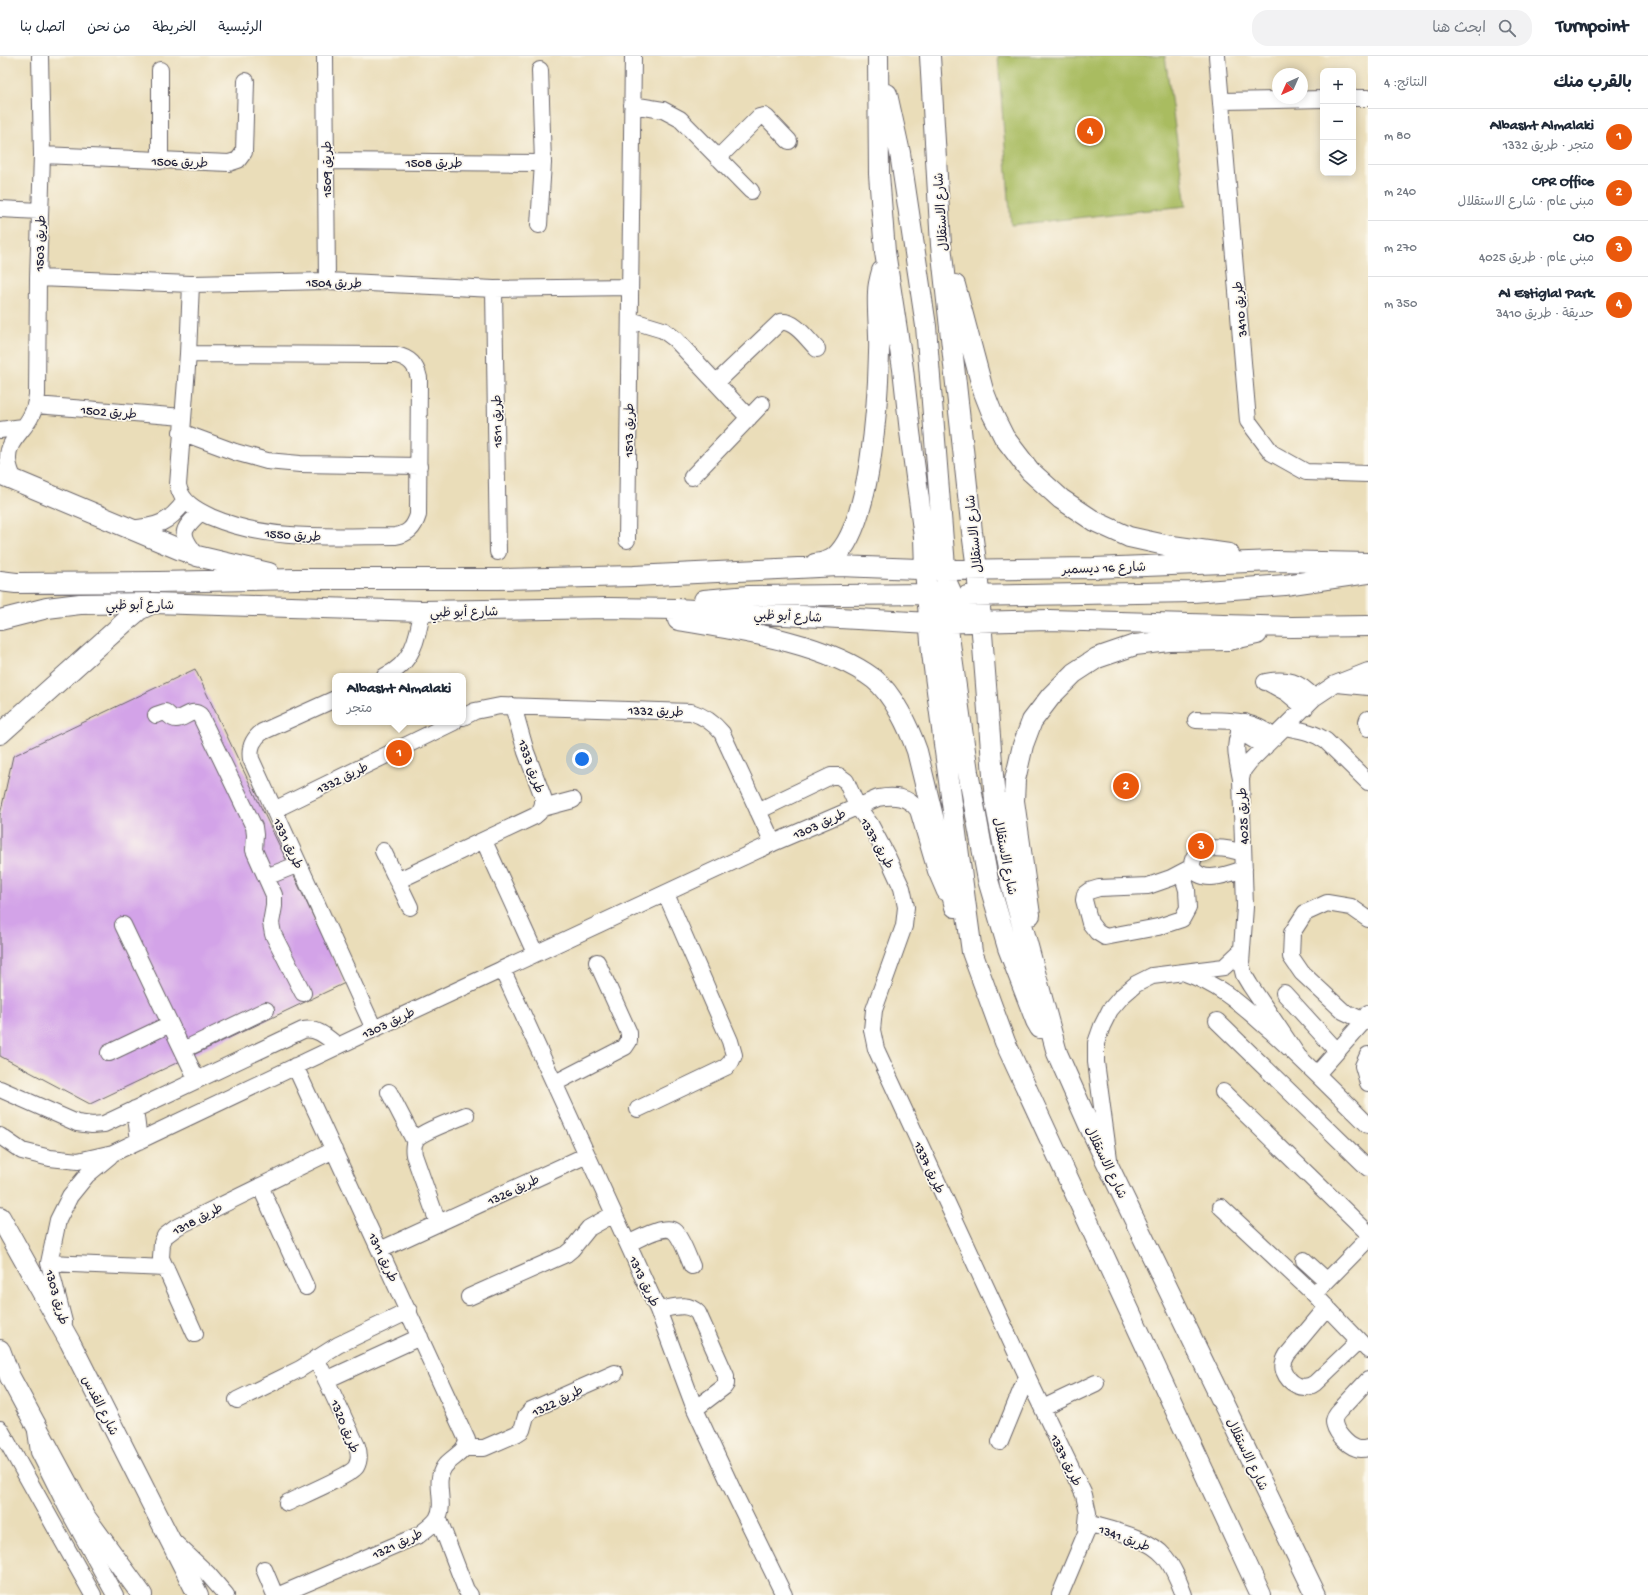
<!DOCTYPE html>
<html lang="ar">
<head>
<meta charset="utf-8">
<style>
	:root { --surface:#fff; --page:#f2f2f3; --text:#1f2937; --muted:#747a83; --line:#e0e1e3; --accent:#ea580c }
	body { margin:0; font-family:"Gochi Hand","Playpen Sans Arabic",sans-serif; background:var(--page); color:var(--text); direction:rtl }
	.controls { position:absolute; right:12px; top:12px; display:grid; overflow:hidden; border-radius:8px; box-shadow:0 2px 10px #0003 }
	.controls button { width:36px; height:36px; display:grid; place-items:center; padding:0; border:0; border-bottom:1px solid var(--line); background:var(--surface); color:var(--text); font:20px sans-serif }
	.compass { position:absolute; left:1272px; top:12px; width:36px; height:36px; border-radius:50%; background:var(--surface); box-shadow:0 2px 10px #0003; rotate:225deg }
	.you { position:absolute; left:582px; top:703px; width:14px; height:14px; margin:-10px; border:3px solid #fff; border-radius:50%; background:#1a73e8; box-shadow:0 0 0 6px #1a73e833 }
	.badge { display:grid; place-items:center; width:26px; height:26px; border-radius:50%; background:var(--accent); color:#fff; font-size:13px; font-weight:700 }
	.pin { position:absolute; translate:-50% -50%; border:2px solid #fff; box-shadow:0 1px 4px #0006 }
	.popup { position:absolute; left:332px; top:617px; width:134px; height:52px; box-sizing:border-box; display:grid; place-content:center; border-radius:8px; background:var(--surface); filter:drop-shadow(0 1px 3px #0005); font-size:13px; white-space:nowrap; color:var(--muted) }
	.popup b { font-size:15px; color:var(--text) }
	.popup::after { content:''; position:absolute; left:50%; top:100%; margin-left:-8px; border:8px solid transparent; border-top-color:var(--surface) }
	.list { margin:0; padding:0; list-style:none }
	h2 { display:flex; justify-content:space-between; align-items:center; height:52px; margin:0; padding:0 16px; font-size:17px }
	h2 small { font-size:13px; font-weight:400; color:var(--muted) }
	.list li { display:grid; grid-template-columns:26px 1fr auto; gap:12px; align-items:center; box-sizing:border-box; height:56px; padding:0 16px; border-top:1px solid var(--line) }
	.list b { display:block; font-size:15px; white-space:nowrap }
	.list p { margin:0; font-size:13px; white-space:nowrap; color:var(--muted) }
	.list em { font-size:13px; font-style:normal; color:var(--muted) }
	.icon { flex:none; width:22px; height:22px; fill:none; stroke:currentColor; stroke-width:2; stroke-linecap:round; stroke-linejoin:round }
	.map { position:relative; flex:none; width:1368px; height:1539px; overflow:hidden; direction:ltr }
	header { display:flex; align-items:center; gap:24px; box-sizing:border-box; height:56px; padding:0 20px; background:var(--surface); border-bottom:1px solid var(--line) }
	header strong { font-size:19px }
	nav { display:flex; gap:22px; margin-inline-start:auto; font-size:14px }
	.search { width:280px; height:36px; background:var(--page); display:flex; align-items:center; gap:10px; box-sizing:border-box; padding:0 14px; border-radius:16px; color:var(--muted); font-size:15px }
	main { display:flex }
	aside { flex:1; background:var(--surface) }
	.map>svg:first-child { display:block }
	.green { fill:#a9bc60; stroke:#666f4e }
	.building { fill:#d3a3e8 }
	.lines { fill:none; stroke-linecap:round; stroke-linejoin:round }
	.minor-casing { stroke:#686367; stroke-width:18 }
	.major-casing { stroke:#686367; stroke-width:22 }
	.minor { stroke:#fff; stroke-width:16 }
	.major { stroke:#fff; stroke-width:20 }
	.labels { text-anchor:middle; stroke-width:3.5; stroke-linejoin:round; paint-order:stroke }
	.street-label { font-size:13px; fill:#22223b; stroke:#fbf7ec }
</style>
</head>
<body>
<header>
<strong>Turnpoint</strong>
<div class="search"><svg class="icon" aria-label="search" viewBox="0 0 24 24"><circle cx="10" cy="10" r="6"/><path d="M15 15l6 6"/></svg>ابحث هنا</div>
<nav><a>الرئيسية</a><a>الخريطة</a><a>من نحن</a><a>اتصل بنا</a></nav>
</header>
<main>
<aside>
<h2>بالقرب منك<small>النتائج: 4</small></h2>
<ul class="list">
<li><span class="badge">1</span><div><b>Albasht Almalaki</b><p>متجر · طريق 1332</p></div><em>80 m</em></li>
<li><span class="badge">2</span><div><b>CPR Office</b><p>مبنى عام · شارع الاستقلال</p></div><em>240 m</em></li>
<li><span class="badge">3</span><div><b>CIO</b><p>مبنى عام · طريق 4025</p></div><em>270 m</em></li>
<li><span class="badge">4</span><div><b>Al Estiglal Park</b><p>حديقة · طريق 3410</p></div><em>350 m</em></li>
</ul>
</aside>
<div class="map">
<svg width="1368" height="1539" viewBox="0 0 1368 1539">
	<rect width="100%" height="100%" fill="#fbf7ec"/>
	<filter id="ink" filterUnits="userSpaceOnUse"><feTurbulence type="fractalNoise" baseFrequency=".025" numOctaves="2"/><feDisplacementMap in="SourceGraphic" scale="8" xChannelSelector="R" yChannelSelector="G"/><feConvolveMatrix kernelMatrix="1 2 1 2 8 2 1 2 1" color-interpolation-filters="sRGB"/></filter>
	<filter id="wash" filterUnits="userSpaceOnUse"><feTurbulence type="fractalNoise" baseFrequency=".012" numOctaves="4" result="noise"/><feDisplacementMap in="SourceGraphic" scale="16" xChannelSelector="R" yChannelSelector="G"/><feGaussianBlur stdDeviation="0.9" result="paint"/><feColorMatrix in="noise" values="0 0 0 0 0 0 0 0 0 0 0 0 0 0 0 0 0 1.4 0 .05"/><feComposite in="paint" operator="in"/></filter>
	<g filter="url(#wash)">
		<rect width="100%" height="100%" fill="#eaddb9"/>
		<path class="green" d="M998 0H1165L1186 150 1011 169Z"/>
		<g id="blocks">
			<path class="building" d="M195 613 345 927 90 1048 0 1000V759L13 700Z"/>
		</g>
	</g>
	<g filter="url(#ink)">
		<use href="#blocks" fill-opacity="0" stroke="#686367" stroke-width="1"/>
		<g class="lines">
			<defs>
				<path id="minor" d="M325 0 327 225
					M1217 0 1248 365 1272 397 1306 416 1368 418
					M160 14V105
					M1353 42H1368
					M1222 45 1323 43
					M632 49 663 54 680 63 751 135
					M42 99 229 107 238 104 244 96 246 25
					M718 102 759 61 764 60 767 62 789 85
					M326 105 543 107
					M0 153 40 155
					M539 169 543 107 540 14
					M38 222 191 228 327 225 494 233 630 231
					M494 233 498 496
					M630 264 663 274 675 283 749 362
					M188 298 396 299C410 302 416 309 419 322L418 459C414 472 408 478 395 480 334 480 269 486 211 461 196 454 181 446 178 429Z
					M188 298 191 228
					M717 326 780 266C795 264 807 283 817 293
					M36 349 183 361
					M0 374 23 371
					M181 376 235 396 267 405 300 408 419 410
					M692 421 762 348
					M14 425C12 418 8 411 8 403 7 385 24 375 31 360 35 353 36 346 37 339L38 222 42 99 40 0
					M130 473C158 470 168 468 185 445
					M627 484 633 0
					M197 500C180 478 180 475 201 456
					M385 620C412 608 418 582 422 555
					M1265 626C1287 622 1299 625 1314 642
					M1267 626 1287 637 1305 652
					M1337 628 1368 631
					M335 643 262 676C253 683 249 691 251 703L374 973
					M156 659 165 656C169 658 171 663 176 663 185 663 191 652 200 659L254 771 255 779 254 794 274 839V850L271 867 273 878 303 937
					M463 661 475 655 500 650 691 656C704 660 713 666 722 677L773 787
					M1368 663 1367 666 1368 672
					M1196 664C1223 665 1253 661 1274 682
					M1285 671C1300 674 1314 676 1326 685L1368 726
					M1239 675 1265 691
					M1241 723C1237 701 1231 686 1245 666
					M543 752 573 744
					M274 754 454 666
					M758 755 831 720H839L846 725 857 750 870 768 889 804 902 832 904 841 906 851 904 870 874 954 872 974 876 993 1027 1320 1084 1439 1088 1457 1086 1477 1060 1539
					M484 785 535 897
					M383 795 410 851
					M1243 797C1228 792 1191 785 1192 811 1201 829 1229 818 1244 813
					M1182 817 1187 834 1188 852 1182 863 1158 871 1105 881 1097 876 1090 867 1084 844 1085 838 1089 835 1099 832 1148 830 1171 822 1192 811
					M266 821 299 808
					M397 825 535 760C542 755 544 749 543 741L526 696 513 650
					M123 869 197 1024
					M502 913 658 1254 695 1353 735 1439 784 1539
					M1185 917C1223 930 1243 951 1272 976 1305 1006 1337 1038 1368 1069
					M1284 937 1337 995
					M1217 965 1368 1112
					M1364 965 1343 955 1302 917 1291 901 1292 877 1305 857 1327 847 1351 851 1368 863
					M183 994 266 954
					M109 997 170 968
					M1368 999 1363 1010 1368 1027
					M1298 1000 1250 929 1244 919 1241 907 1245 851 1241 723 1243 714 1250 705 1314 642 1335 628 1368 615
					M1317 1018 1364 965 1368 957
					M555 1027 625 991 629 985V977L597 906
					M0 1033 77 1067 92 1069 104 1068 303 974C317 971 328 982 338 990
					M389 1036 415 1086
					M1223 1036 1368 1177
					M135 1053 139 1085
					M638 1053 726 1011 731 1006 734 999 730 985 666 838
					M0 1080 22 1095 50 1102 78 1105 113 1097 374 973 773 787 878 742C894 739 908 740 918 754L936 815 945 836
					M1109 1103 1096 1006V987L1102 970 1110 954 1122 940 1136 928 1152 920 1224 911 1241 895
					M260 1130 306 1231
					M1221 1151 1314 1238 1368 1294
					M438 1167 414 1099C413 1093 413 1088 416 1083 423 1075 455 1064 466 1059
					M628 1188C638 1183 666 1167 675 1176 682 1183 688 1201 692 1210
					M380 1194 587 1099
					M1304 1204 1326 1224
					M49 1207 166 1212
					M1314 1238 1368 1183
					M469 1241 566 1198 572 1193 589 1172 614 1158
					M1327 1251 1287 1299C1284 1304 1282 1309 1284 1315 1289 1328 1303 1336 1315 1327L1359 1285
					M658 1254C672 1252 687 1245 698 1257L726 1320V1328L724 1331 695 1353
					M64 1266 49 1207 58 1164 70 1140 87 1119 110 1100
					M195 1278 161 1202 162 1187 165 1180 177 1171 334 1094
					M326 1324 420 1281
					M1368 1324 1340 1354C1337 1357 1334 1361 1334 1365 1334 1375 1347 1389 1356 1392 1360 1394 1364 1393 1368 1392
					M237 1344 300 1313 338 1289 409 1255
					M1043 1352 1096 1327
					M0 1373 93 1539
					M36 1375 39 1396 67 1452 115 1539
					M1000 1386 1027 1320
					M464 1392H484L516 1378 522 1374 526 1360 531 1354 615 1317
					M287 1447C299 1441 351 1419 356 1411 360 1404 359 1396 357 1390L316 1302
					M438 1461 466 1534 470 1539
					M1087 1467C1111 1474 1149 1481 1165 1501 1174 1512 1179 1526 1184 1539
					M173 1485 207 1517 226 1539
					M264 1513 275 1539
					M279 1539 419 1479C425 1474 433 1469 437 1463 447 1447 433 1427 444 1411 451 1401 466 1397 467 1384L295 1010"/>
				<path id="major" d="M878 0 879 118 885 196 903 313 910 376 924 481 925 514 932 597 944 688 972 896 1005 986 1261 1539
					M930 0 941 189 972 476 977 513 995 745 1011 828 1057 997 1093 1078 1316 1539
					M887 38 900 97 926 270 946 523C952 543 963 555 981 565
					M955 229 983 334 992 357 1004 381 1030 415 1061 443 1094 465 1129 481 1165 489 1229 498
					M0 418 181 494 197 500 269 517
					M815 508C822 507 829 506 835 501 871 469 878 345 879 297 880 277 877 256 878 236 878 229 880 222 882 215
					M0 525 16 527 159 526 297 523H498L634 520 839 510 945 514 1093 512 1275 505 1368 507
					M967 540 1193 536 1285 529 1368 517
					M704 544 749 540 927 538 939 535
					M944 553 947 566 968 716 988 824 1008 892 1036 965 1040 972
					M0 564 47 552 80 548 153 547 422 555 608 552 676 553 930 567 1049 564 1292 571 1368 570
					M678 564C737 574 825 586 874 623 893 638 909 672 917 695L955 851
					M0 678 126 565 139 554 153 547
					M1030 859 1014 745 1015 724 1023 689 1032 665 1051 640 1074 617 1097 602 1135 589 1169 585 1229 584 1257 578
					M0 1161 70 1286 198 1539
					M0 1294 10 1321 86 1462 142 1539"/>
			</defs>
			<use href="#minor" class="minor-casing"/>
			<use href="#major" class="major-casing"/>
			<use href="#minor" class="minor"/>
			<use href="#major" class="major"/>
		</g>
	</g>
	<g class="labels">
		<g class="street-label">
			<text transform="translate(180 105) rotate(2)" y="5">طريق 1506</text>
			<text x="434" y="111">طريق 1508</text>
			<text transform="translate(326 113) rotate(-90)" y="5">طريق 1509</text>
			<text transform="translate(940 156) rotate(-94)" y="5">شارع الاستقلال</text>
			<text transform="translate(39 187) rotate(-88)" y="5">طريق 1503</text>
			<text transform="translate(334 226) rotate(1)" y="5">طريق 1504</text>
			<text transform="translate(1239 253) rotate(-95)" y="5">طريق 3410</text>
			<text transform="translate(109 355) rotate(5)" y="5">طريق 1502</text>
			<text transform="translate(496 365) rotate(-91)" y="5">طريق 1511</text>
			<text transform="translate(628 374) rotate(-89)" y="5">طريق 1513</text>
			<text transform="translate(293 478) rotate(4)" y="5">طريق 1550</text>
			<text transform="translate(973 478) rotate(-96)" y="5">شارع الاستقلال</text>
			<text transform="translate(1104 511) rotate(-2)" y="5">شارع 16 ديسمبر</text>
			<text x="140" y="553">شارع أبو ظبي</text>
			<text transform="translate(464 555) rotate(-1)" y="5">شارع أبو ظبي</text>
			<text transform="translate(788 559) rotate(3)" y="5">شارع أبو ظبي</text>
			<text transform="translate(656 654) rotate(2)" y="5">طريق 1332</text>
			<text transform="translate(532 710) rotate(71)" y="5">طريق 1333</text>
			<text transform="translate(342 721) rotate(-26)" y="5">طريق 1332</text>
			<text transform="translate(1242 760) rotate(-92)" y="5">طريق 4025</text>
			<text transform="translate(819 767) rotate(-24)" y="5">طريق 1303</text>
			<text transform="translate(289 787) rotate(65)" y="5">طريق 1331</text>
			<text transform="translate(878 787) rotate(61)" y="5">طريق 1337</text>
			<text transform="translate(1006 800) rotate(79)" y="5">شارع الاستقلال</text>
			<text transform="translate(388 966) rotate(-25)" y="5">طريق 1303</text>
			<text transform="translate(1107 1106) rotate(64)" y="5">شارع الاستقلال</text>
			<text transform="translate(930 1111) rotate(65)" y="5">طريق 1337</text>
			<text transform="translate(513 1133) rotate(-25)" y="5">طريق 1326</text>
			<text transform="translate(197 1162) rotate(-28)" y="5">طريق 1318</text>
			<text transform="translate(384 1201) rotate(65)" y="5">طريق 1311</text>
			<text transform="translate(645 1225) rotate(65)" y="5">طريق 1313</text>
			<text transform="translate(58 1241) rotate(75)" y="5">طريق 1303</text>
			<text transform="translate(557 1344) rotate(-26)" y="5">طريق 1322</text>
			<text transform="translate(101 1349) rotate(63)" y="5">شارع القدس</text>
			<text transform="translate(346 1370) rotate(68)" y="5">طريق 1320</text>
			<text transform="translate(1248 1398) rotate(64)" y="5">شارع الاستقلال</text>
			<text transform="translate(1067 1404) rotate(64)" y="5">طريق 1337</text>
			<text transform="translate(1125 1481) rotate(21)" y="5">طريق 1341</text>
			<text transform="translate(397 1487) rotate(-25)" y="5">طريق 1321</text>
		</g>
	</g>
</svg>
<div class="controls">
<button>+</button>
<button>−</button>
<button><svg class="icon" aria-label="layers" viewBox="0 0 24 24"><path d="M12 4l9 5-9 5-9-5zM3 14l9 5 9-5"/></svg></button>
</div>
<svg class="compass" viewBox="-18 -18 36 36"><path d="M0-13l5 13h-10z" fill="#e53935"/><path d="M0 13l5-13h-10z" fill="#747a83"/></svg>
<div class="you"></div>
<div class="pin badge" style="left:399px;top:697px">1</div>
<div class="popup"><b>Albasht Almalaki</b>متجر</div>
<div class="pin badge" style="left:1126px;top:730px">2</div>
<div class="pin badge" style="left:1201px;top:790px">3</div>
<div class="pin badge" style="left:1090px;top:75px">4</div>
</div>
</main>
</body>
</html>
